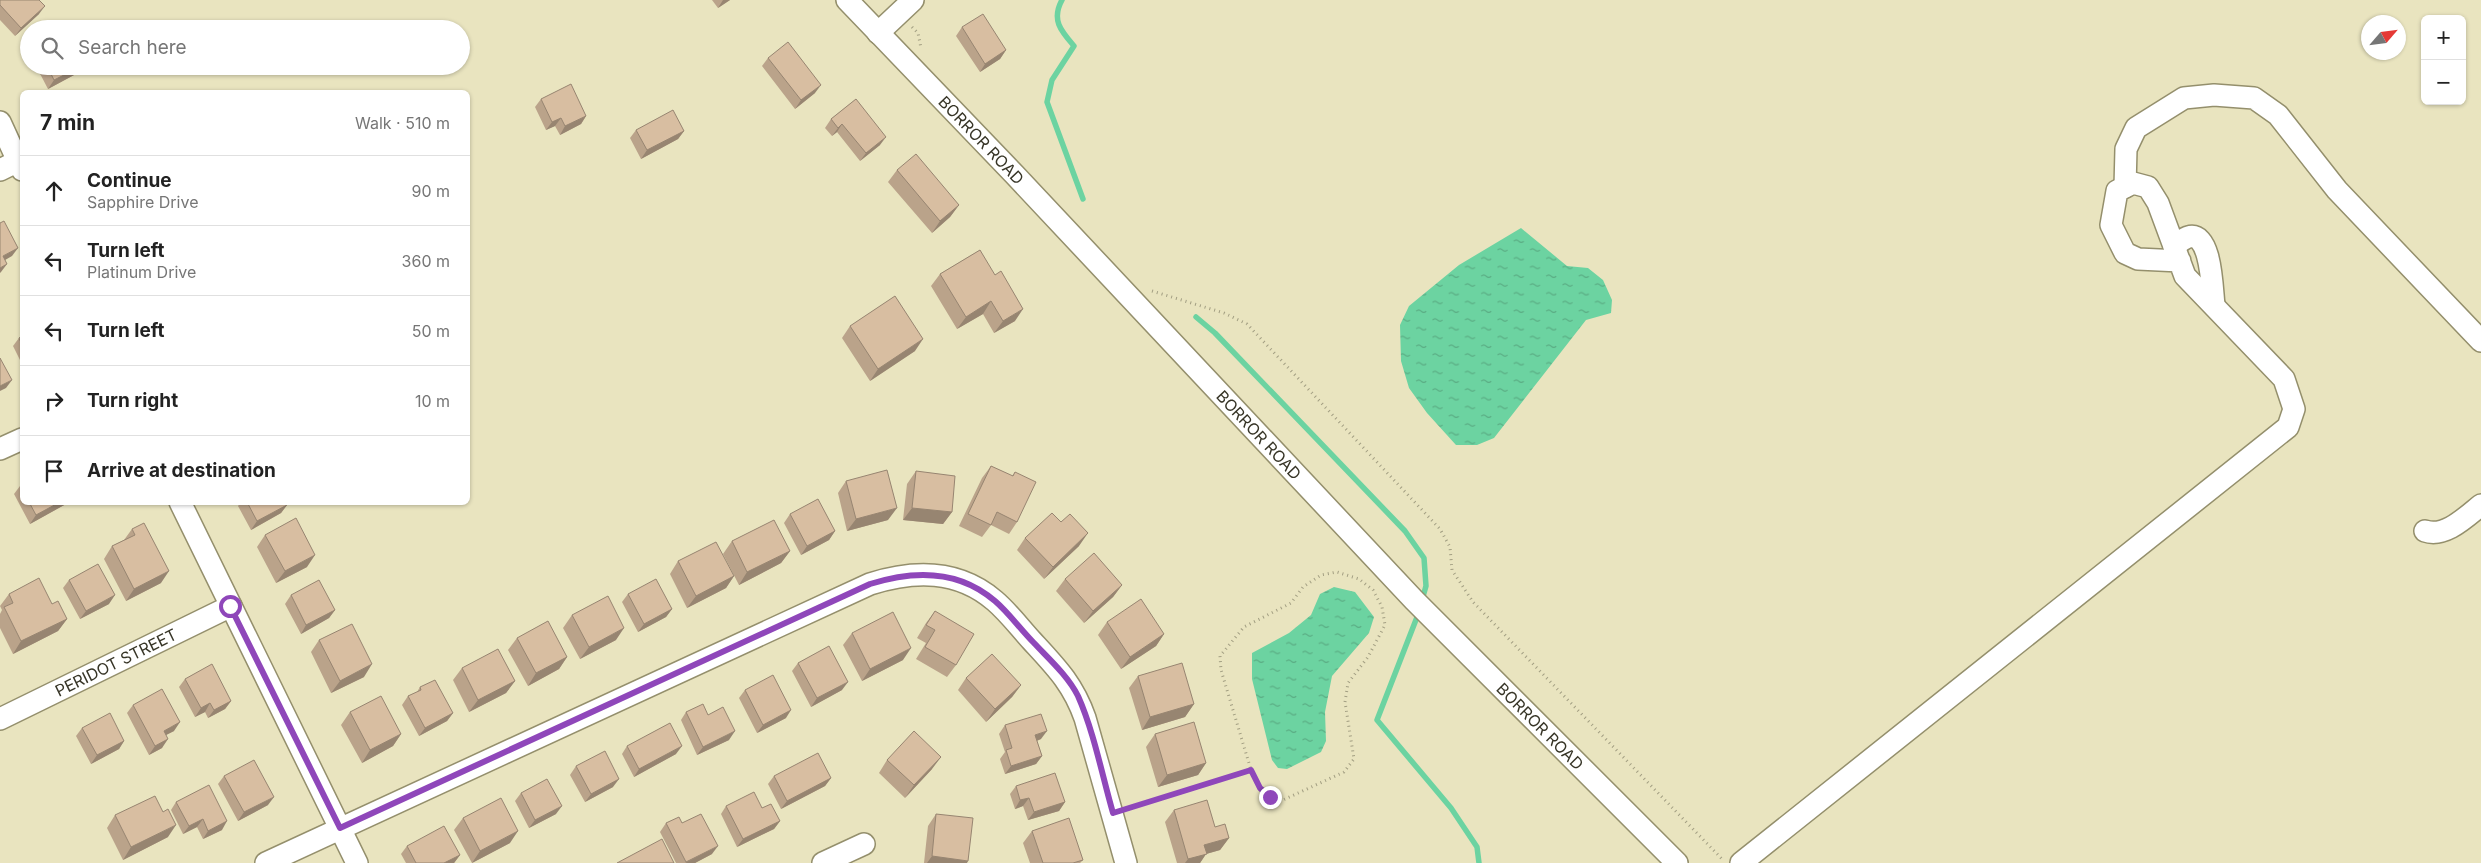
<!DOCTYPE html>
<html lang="en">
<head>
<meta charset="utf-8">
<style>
	:root { --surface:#fff; --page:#f6f6f6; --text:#222; --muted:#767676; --line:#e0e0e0 }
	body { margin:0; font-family:Inter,sans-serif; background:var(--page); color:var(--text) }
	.controls { position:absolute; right:15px; top:15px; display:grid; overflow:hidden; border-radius:8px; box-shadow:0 1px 4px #0004 }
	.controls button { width:45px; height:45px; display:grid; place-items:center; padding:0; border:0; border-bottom:1px solid var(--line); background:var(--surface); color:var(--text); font:25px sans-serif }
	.compass { position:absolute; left:2361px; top:15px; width:45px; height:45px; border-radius:50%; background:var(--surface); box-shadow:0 1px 4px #0004; rotate:62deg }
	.stop { position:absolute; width:15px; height:15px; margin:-11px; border:4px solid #8f47ba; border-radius:50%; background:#fff }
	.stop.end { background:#8f47ba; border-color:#fff; box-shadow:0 1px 5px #0008 }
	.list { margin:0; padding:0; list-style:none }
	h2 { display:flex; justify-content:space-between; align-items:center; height:65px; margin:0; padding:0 20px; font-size:21px }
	h2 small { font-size:16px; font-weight:400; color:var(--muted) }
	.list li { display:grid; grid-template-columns:32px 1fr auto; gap:15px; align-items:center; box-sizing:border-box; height:70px; padding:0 20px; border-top:1px solid var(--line) }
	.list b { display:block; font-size:19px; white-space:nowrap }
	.list p { margin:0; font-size:16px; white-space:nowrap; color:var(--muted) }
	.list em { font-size:16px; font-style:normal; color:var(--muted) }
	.icon { flex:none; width:28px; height:28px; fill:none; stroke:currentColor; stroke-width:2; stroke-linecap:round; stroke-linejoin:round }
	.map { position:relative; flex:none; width:2481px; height:863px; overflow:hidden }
	.search { position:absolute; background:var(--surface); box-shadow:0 1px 4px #0004; left:20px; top:20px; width:450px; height:55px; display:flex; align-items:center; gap:12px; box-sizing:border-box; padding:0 18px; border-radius:28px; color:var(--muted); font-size:19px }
	.panel { position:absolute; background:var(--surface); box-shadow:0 1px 4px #0004; left:20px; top:90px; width:450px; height:415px; border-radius:8px }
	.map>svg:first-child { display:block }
	.water { fill:url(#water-ripples) }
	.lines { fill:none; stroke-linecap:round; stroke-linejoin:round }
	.stream { stroke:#6cd3a1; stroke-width:5.5 }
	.minor-casing { stroke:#948f6c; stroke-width:24 }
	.path { stroke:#a29e82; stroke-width:3; stroke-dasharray:1 4; stroke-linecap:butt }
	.minor { stroke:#fff; stroke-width:21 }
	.wall { fill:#baa38a }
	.shaded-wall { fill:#978571 }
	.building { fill:#d8bea1; stroke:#978571 }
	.route { stroke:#8f47ba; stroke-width:6 }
	.labels { text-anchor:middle; stroke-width:5; stroke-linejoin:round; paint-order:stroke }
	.street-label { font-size:16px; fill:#373527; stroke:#e9e4bf }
</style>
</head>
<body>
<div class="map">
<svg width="2481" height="863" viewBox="0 0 2481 863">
	<defs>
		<pattern id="water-ripples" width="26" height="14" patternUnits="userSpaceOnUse" patternTransform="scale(1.25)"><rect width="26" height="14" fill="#6cd3a1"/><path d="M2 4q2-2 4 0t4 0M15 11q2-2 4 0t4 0" fill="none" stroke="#5aac83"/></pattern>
	</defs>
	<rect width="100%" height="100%" fill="#e9e4bf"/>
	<path class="water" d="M1521 228 1567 266 1588 268 1603 280 1612 300 1611 313 1586 320 1494 438 1477 445H1456L1427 413 1409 388 1401 361 1400 325 1409 306 1459 265Z
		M1334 587 1355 592 1374 617 1369 633 1332 676 1325 712 1326 741 1321 752 1287 769 1278 768 1272 760 1252 679V653L1289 633 1311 615 1320 594Z"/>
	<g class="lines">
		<path class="stream" d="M1062 0C1051 20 1061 31 1074 46L1052 80 1047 102 1083 199
			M1196 317 1215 333 1405 531 1424 558 1426 586 1422 600
			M1419 612 1377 720 1451 808 1477 847 1479 863"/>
		<defs>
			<g id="minor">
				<path id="s1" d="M847 0 1015 175 1414 600 1677 863"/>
				<path d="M878 33 913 0"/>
				<path d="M0 122 22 170"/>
				<path d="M0 170 18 161"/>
				<path d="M2125 187 2126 149 2136 128 2184 98 2214 95 2254 98 2278 115 2337 190 2481 341"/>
				<path d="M2174 246C2178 243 2183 239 2188 237 2212 230 2212 291 2214 305"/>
				<path d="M0 449 22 439"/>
				<path d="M180 502 357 863"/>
				<path d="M2425 531C2445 538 2466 517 2481 505"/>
				<path id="s2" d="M0 719 231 606"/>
				<path d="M266 863 870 584C914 570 958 569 995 601 1009 613 1020 628 1032 641 1056 667 1073 684 1085 718L1126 863"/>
				<path d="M823 863 864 844"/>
				<path d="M1741 863 2288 427 2294 409 2284 379 2185 276 2158 203 2148 187 2133 183 2117 191 2111 225 2125 253 2138 259 2180 261"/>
			</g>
		</defs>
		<use href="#minor" class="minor-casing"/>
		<path class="path" d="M912 27 918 33 921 48
			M1152 291 1224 313 1247 324 1440 529 1450 547 1452 570 1473 602 1723 860
			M1130 808 1251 770 1260 788 1270 797 1283 800 1344 772 1354 759 1345 702 1348 683 1368 657 1385 625 1382 607 1373 590 1359 579 1337 572 1321 575 1303 587 1291 603 1244 627 1220 656 1221 670 1251 770"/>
		<use href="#minor" class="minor"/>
	</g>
	<path class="wall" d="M0 0 39 14 15 36 0 20Z
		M712 0H730L718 8Z
		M962 27 1006 50 1000 59 980 72 956 36Z
		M768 58 815 93 795 109 762 66Z
		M36 66H80V67L74 75 48 89Z
		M541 99 586 116 581 124 560 135 555 126 546 130 535 107Z
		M856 99 880 145 860 161 837 132 832 136 825 128 831 119Z
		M636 130 684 131 678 139 641 159 630 138Z
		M897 170 959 205 950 217 932 233 888 182Z
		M980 250 1015 321 994 333 983 314 957 329 931 286 940 274Z
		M850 326 915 351 870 381 842 338Z
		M22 336V364L13 346 19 338Z
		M991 466 1012 476 1015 472 1017 522 1009 534 991 525 982 537 959 526 982 478Z
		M916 471 952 512 943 524 903 520 907 484Z
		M846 481 888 520 847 531 838 493Z
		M22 485V502H67L66 504 30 524 14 494 20 486Z
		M241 502H286L287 505 281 513 251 530 238 506Z
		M790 514 835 531 829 540 801 555 784 523Z
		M1061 522 1079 546 1044 579 1017 550 1025 538Z
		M132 529 161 583 126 601 104 559 112 546 124 540Z
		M265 535 307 567 276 583 257 547Z
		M732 541 790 551 781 563 739 585 723 554Z
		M678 561 734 576 726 588 687 608 670 574Z
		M1065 579 1122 585 1113 597 1084 623 1056 591Z
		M69 580 109 604 80 619 63 588Z
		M9 594 52 604 67 619 58 631 13 654 0 628V614L2 610 0 606Z
		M628 594 672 609 666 617 638 632 622 602Z
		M291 595 335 610 329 618 301 634 285 604Z
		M935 611 956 665 947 677 916 659 926 643 917 638 926 623Z
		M572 615 616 640 580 659 563 628Z
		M1107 622 1164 634 1156 646 1121 669 1098 635Z
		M852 633 903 660 862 681 843 645Z
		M517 638 567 657 559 669 528 686 508 650Z
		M319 640 364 677 331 693 311 652Z
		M798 663 842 690 811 707 792 671Z
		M462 668 515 681 506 693 469 712 453 680Z
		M1138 676 1194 704 1185 717 1142 730 1129 688Z
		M966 678 1021 685 1012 697 986 722 958 690Z
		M185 679 231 701 225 709 208 718 205 712 195 717 179 687Z
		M420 687 453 713 447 721 419 736 402 705 408 696 417 692Z
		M745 690 786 718 757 733 739 698Z
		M133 705 174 731 166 735 162 748 149 755 127 713Z
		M350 712 401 734 393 746 362 763 341 725Z
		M686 712 708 715 729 740 697 755 681 720Z
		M1005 725 1041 739 1037 741 1042 756 1036 764 1005 774 1000 759 1005 752 999 734Z
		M82 728 124 741 119 749 91 764 76 736Z
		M1155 734 1206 763 1198 775 1158 787 1146 747Z
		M627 746 676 754 634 777 622 754Z
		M887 760 932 769 905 798 879 773Z
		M576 766 613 787 585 802 570 775Z
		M224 776 268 805 238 821 218 784Z
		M774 776 831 778 825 786 781 809 768 784Z
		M1016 786 1065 802 1059 811 1028 820 1023 806 1015 809 1010 794Z
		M521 793 556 814 529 828 515 801Z
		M176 802 222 830 203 839 197 827 183 834 171 810Z
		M726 806 762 808 780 821 774 829 737 847 721 814Z
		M1174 810 1215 827 1229 838 1220 850 1206 854 1200 863H1177L1165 822Z
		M936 814 967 863H924L928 826Z
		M115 815 168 837 123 860 107 828Z
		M463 818 510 843 472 863 454 830Z
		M666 823H682L712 854 695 863H676L660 832Z
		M1032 831 1083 860 1080 863H1030L1023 843Z
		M407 846 460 855 454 863H406L401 854Z"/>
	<path class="shaded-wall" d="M723 0H730L718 8Z
		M45 6 39 14 15 36 21 28Z
		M1006 50 1000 59 980 72 985 64Z
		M80 67 74 75 48 89 54 80Z
		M821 85 815 93 795 109 801 100Z
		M586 116 581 124 560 135 565 126Z
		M561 118 555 126 546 130 552 122Z
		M842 124 837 132 832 136 838 128Z
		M684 131 678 139 641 159 647 150Z
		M886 137 880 145 860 161 866 153Z
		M959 205 950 217 932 233 940 221Z
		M18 248 12 256 0 263 3 256Z
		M7 264 1 272 0 273V268Z
		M991 301 983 314 957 329 966 317Z
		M1023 309 1015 321 994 333 1003 321Z
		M923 339 915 351 870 381 878 369Z
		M12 380 6 388 0 391V386Z
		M60 502H67L66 504 30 524 36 515Z
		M287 505 281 513 251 530 257 521Z
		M897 508 888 520 847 531 856 519Z
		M912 508 952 512 943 524 903 520Z
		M835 531 829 540 801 555 807 546Z
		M1088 533 1079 546 1044 579 1053 567Z
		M790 551 781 563 739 585 747 572Z
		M315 555 307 567 276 583 285 571Z
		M169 571 161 583 126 601 134 589Z
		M734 576 726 588 687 608 696 596Z
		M1122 585 1113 597 1084 623 1093 611Z
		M115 595 109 604 80 619 86 611Z
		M672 609 666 617 638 632 644 624Z
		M335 610 329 618 301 634 306 625Z
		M67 619 58 631 13 654 21 641Z
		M624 628 616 640 580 659 589 647Z
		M1164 634 1156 646 1121 669 1130 657Z
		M911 648 903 660 862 681 870 669Z
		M567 657 559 669 528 686 536 673Z
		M372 664 364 677 331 693 340 681Z
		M515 681 506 693 469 712 478 700Z
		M848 682 842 690 811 707 817 698Z
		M1021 685 1012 697 986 722 995 709Z
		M231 701 225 709 208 718 214 710Z
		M210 703 205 712 195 717 201 708Z
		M1194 704 1185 717 1142 730 1150 717Z
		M791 710 786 718 757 733 763 725Z
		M453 713 447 721 419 736 425 728Z
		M180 722 174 731 158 739 164 731Z
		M735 731 729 740 697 755 703 747Z
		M1047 731 1041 739 1030 743 1035 735Z
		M401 734 393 746 362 763 370 750Z
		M168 739 162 748 149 755 155 746Z
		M124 741 119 749 91 764 97 755Z
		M682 746 676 754 634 777 639 769Z
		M1042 756 1036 764 1005 774 1011 766Z
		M941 757 932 769 905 798 914 785Z
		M1206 763 1198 775 1158 787 1167 775Z
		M831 778 825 786 781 809 787 801Z
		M619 779 613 787 585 802 591 794Z
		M274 797 268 805 238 821 244 812Z
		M1029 798 1023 806 1015 809 1020 800Z
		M1065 802 1059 811 1028 820 1034 812Z
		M562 806 556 814 529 828 535 820Z
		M203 819 197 827 183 834 189 826Z
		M227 821 222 830 203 839 208 831Z
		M780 821 774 829 737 847 743 839Z
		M176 825 168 837 123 860 131 847Z
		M518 831 510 843 472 863 480 851Z
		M1229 838 1220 850 1206 854 1200 863H1185L1188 859 1204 845Z
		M718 846 712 854 695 863H685Z
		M460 855 454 863H444Z
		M932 856 968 861 967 863H927Z"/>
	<path class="building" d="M0 0H39L45 6 21 28 0 5Z
		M983 14 1006 50 985 64 962 27Z
		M788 42 821 85 801 100 768 58Z
		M47 66H80V67L54 80Z
		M571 84 586 116 565 126 561 118 552 122 541 99Z
		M856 99 886 137 866 153 842 124 838 128 831 119Z
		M673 110 684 131 647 150 636 130Z
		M916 154 959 205 940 221 897 170Z
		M4 221 18 248 3 256 7 264 0 268V223Z
		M980 250 995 275 1001 271 1023 309 1003 321 991 301 966 317 940 274Z
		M895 296 923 339 878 369 850 326Z
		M22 336V345L19 338Z
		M0 358 12 380 0 386Z
		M991 466 1013 476 1015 472 1036 482 1017 522 997 512 991 525 968 514Z
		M887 470 897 508 856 519 846 481Z
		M916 471 955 476 952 512 912 508Z
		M818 499 835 531 807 546 790 514Z
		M29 502H60L36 515Z
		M247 502H286L287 505 257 521Z
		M1052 513 1061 522 1070 514 1088 533 1053 567 1025 538Z
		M296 518 315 555 285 571 265 535Z
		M774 520 790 551 747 572 732 541Z
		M144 523 169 571 134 589 112 546 135 535 132 529Z
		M716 542 734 576 696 596 678 561Z
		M1094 553 1122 585 1093 611 1065 579Z
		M98 564 115 595 86 611 69 580Z
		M39 578 52 604 58 601 67 619 21 641 4 607 13 603 9 594Z
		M656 579 672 609 644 624 628 594Z
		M319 580 335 610 306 625 291 595Z
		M608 596 624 628 589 647 572 615Z
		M1141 599 1164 634 1130 657 1107 622Z
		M935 611 974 634 956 665 925 647 935 630 926 625Z
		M893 612 911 648 870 669 852 633Z
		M548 621 567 657 536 673 517 638Z
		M352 624 372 664 340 681 319 640Z
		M829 646 848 682 817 698 798 663Z
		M498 649 515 681 478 700 462 668Z
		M992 654 1021 685 995 709 966 678Z
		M1182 663 1194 704 1150 717 1138 676Z
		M212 664 231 701 214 710 210 703 201 708 185 679Z
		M773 675 791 710 763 725 745 690Z
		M435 680 453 713 425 728 408 696 421 690 420 687Z
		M162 689 180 722 164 731 168 739 155 746 133 705Z
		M381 696 401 734 370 750 350 712Z
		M703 704 708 715 723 707 735 731 703 747 686 712Z
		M110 713 124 741 97 755 82 728Z
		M1041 714 1047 731 1035 735 1042 756 1011 766 1006 750 1012 748 1005 725Z
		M1194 722 1206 763 1167 775 1155 734Z
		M670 723 682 746 639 769 627 746Z
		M914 731 941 757 914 785 887 760Z
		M605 751 619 779 591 794 576 766Z
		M818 753 831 778 787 801 774 776Z
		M254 760 274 797 244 812 224 776Z
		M1055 773 1065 802 1034 812 1029 798 1020 800 1016 786Z
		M547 779 562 806 535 820 521 793Z
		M209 785 227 821 208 831 203 819 189 826 176 802Z
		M754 792 762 808 771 804 780 821 743 839 726 806Z
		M155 796 163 812 168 809 176 825 131 847 115 815Z
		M501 798 518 831 480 851 463 818Z
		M1207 800 1215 827 1225 824 1229 838 1204 845 1207 854 1188 859 1174 810Z
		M701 814 718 846 686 862 666 823 679 817 682 823Z
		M936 814 973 818 968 861 932 856Z
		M1069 818 1083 860 1073 863H1043L1032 831Z
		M444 826 460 855 444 863H416L407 846Z
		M662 839 674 863H617Z"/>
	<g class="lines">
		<path class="route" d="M230 606 340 828 870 584C914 570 958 569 995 601 1009 613 1021 630 1034 643 1049 659 1068 676 1078 696 1094 732 1102 775 1113 813L1251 770 1260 788 1270 797"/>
	</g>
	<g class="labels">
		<g class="street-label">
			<text dy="6" stroke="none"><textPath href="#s1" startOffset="194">BORROR ROAD</textPath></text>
			<text dy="6" stroke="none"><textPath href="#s1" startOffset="599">BORROR ROAD</textPath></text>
			<text dy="6" stroke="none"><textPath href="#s2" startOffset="129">PERIDOT STREET</textPath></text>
			<text dy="6" stroke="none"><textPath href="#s1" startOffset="1004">BORROR ROAD</textPath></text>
		</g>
	</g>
</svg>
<div class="controls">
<button>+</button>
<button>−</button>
</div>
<svg class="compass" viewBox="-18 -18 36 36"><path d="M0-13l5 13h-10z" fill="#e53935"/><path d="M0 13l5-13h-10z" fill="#767676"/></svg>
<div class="stop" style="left:230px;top:606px"></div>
<div class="stop end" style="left:1270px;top:797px"></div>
<div class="search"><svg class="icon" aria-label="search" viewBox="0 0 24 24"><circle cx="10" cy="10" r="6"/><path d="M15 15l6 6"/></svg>Search here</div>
<section class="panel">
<h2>7 min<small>Walk · 510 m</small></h2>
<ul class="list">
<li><svg class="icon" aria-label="ahead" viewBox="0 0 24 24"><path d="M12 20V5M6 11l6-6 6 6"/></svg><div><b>Continue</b><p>Sapphire Drive</p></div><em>90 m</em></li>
<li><svg class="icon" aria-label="left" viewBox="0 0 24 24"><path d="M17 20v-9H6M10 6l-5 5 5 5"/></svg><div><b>Turn left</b><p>Platinum Drive</p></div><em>360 m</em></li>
<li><svg class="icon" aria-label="left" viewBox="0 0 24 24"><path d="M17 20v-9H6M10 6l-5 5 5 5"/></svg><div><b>Turn left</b></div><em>50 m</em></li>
<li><svg class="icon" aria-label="right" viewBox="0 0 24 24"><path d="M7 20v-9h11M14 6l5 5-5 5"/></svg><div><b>Turn right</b></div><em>10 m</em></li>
<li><svg class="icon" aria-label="arrive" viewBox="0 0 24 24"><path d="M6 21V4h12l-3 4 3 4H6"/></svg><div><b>Arrive at destination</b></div></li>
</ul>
</section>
</div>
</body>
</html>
